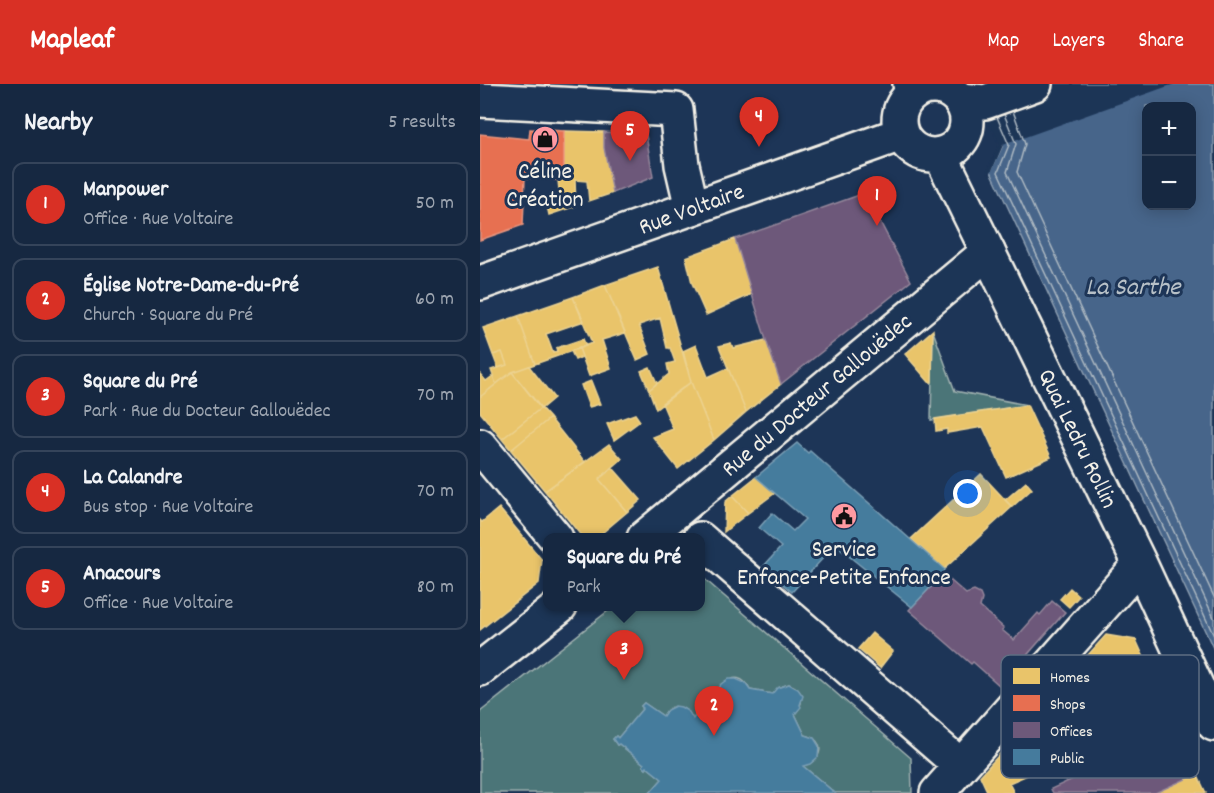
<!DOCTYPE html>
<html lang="en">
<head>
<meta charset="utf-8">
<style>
	:root { --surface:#162841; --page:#23344c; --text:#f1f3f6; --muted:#9ea6b1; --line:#35445a; --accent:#d93025 }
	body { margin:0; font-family:Dekko,sans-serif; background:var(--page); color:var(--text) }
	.controls { position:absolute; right:18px; top:18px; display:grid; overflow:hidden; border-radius:12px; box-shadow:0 3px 15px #0003 }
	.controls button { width:54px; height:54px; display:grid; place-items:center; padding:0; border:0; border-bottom:2px solid var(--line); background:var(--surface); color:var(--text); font:30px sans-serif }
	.you { position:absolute; left:488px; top:410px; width:21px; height:21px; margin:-15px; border:4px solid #fff; border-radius:50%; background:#1a73e8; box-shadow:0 0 0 9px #1a73e833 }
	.badge { display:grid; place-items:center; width:39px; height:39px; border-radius:50%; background:var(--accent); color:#fff; font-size:20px; font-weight:700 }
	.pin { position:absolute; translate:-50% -50px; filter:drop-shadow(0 2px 3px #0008) }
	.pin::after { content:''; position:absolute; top:32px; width:21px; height:18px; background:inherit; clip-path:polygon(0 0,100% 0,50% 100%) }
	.popup { position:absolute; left:63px; top:449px; width:162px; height:78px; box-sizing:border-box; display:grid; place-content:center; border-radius:12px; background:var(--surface); filter:drop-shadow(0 2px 4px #0005); font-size:20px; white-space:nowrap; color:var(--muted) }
	.popup b { font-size:22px; color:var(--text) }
	.popup::after { content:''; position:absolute; left:50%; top:100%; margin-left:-12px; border:12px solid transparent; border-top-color:var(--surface) }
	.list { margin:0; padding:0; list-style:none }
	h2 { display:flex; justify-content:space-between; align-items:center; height:78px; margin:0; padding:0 24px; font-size:26px }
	h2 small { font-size:20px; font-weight:400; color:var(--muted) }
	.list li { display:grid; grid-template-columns:39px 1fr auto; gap:18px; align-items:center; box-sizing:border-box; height:84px; margin:0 12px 12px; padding:0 12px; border:2px solid var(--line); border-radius:12px }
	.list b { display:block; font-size:22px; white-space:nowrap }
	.list p { margin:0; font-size:20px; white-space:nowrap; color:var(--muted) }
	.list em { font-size:20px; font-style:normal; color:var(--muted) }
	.map { position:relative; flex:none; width:734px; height:709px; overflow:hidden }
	header { display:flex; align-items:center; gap:36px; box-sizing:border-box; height:84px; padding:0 30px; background:var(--accent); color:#fff }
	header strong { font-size:28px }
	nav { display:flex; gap:33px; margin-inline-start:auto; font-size:21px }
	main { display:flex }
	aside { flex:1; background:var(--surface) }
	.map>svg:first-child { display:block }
	.green { fill:#4c7478; stroke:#a0b2b0; stroke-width:1.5 }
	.water { fill:#46658a; stroke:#8c9db0; stroke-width:1.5; fill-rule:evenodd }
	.pier { fill:#1d3557 }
	.homes { fill:#e9c46a; stroke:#ecd290; stroke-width:1.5 }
	.shops { fill:#e76f51; stroke:#eb967e; stroke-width:1.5 }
	.offices { fill:#6d597a; stroke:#96879b; stroke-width:1.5 }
	.public { fill:#457b9d; stroke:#7a9eb4; stroke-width:1.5 }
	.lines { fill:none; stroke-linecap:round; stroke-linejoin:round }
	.shore { stroke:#aeb9c2; stroke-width:1.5 }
	.street-casing { stroke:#f4f1e8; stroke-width:38 }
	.primary-casing { stroke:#f4f1e8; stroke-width:38 }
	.street { stroke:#1d3557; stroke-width:33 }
	.primary { stroke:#1d3557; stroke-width:33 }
	.labels { text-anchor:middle; stroke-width:6; stroke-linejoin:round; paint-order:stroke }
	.poi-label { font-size:24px; fill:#f4f1e8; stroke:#1d3557 }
	.street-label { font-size:24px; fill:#f4f1e8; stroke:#1d3557 }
	.water-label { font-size:26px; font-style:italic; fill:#b7c0c7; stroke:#1d3557 }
	.key { fill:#1d3557; stroke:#5e6d82; stroke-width:1.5 }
	.key-label { font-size:16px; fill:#f4f1e8 }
</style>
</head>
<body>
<header>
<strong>Mapleaf</strong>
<nav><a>Map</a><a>Layers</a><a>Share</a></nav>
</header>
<main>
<aside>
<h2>Nearby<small>5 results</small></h2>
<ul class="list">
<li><span class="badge">1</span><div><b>Manpower</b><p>Office · Rue Voltaire</p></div><em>50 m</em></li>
<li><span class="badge">2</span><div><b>Église Notre-Dame-du-Pré</b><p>Church · Square du Pré</p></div><em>60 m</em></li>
<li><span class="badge">3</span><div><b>Square du Pré</b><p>Park · Rue du Docteur Gallouëdec</p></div><em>70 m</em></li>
<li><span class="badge">4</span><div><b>La Calandre</b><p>Bus stop · Rue Voltaire</p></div><em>70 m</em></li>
<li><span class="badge">5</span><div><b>Anacours</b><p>Office · Rue Voltaire</p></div><em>80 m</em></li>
</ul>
</aside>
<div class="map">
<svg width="734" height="709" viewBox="0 0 734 709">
	<rect width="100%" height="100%" fill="#1d3557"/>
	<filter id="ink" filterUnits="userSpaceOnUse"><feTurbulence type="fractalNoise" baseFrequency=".0167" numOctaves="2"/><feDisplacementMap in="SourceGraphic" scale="12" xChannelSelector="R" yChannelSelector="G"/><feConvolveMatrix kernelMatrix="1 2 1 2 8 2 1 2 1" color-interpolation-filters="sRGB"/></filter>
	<g filter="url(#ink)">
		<path class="green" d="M453 247 475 307 547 321 451 336Z
			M221 492 431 674 432 709H355L323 682C343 677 347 656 325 651L315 630C324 619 325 606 309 600L300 603 292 610 270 606C254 572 224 622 213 635 206 622 191 617 183 632L164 619 161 622 163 624 138 654 136 652 133 655 137 661 139 660 164 680 163 682 166 685 167 683 182 695 170 709H0V628L133 523 220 522Z"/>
		<path class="water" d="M498 0H734V566L511 87 523 61ZM666 22H712V122H666Z"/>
		<path class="pier" d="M495 0H694L523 61 510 91 508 86 519 61Z"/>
		<path class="homes" d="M84 47 124 48V64L133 109 109 117 107 97 95 96 96 122 81 127 78 96 79 93 84 94Z
			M80 118 81 127 69 131 67 122Z
			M255 155 272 210 226 231 212 199 206 173Z
			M178 183 211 298 176 325 169 306 189 290 187 280 195 278 190 264H187L180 234 159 241 170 270 157 276 125 201Z
			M125 201 145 249 122 256 131 284 109 292 99 264 112 259 93 213Z
			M93 213 104 237 66 250 73 269 77 267 76 264 103 255 106 262 55 280 38 232Z
			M38 232 55 280 32 288 16 300 11 286 27 281 22 268 13 271 3 244Z
			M453 246 452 298H449L425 270Z
			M286 256 301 300 266 328 239 262 251 259 253 264Z
			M216 261 228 293 248 284 266 328 234 356 211 298 203 267Z
			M99 264 102 273 95 276 91 267Z
			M22 268 27 281 18 284 13 271Z
			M49 282 74 314 61 325 32 288Z
			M170 283 177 299 169 306 161 287Z
			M32 288 61 324 22 355 0 328V313Z
			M0 290 6 297 13 292 16 300 0 313Z
			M111 297 120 320 109 323 101 301Z
			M211 298 234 356 198 385 173 353 193 345 182 319Z
			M547 321 571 373 526 393 503 343 467 349V345L456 347 455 335Z
			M61 324 70 334 31 366 22 355Z
			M155 330 160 337 134 356 127 340Z
			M70 334 105 378 65 407 31 366Z
			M129 360 142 375 119 395 147 428 116 454H103L65 407Z
			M133 384 161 416 147 428 119 395Z
			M501 390 532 423 464 485 431 455Z
			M276 393 295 409 268 429 252 412Z
			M546 398 552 405 532 423 525 416Z
			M252 412 268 429 244 448 245 418Z
			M19 424 62 476 59 499 0 546V436L2 438Z
			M590 504 599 512 589 523 580 515Z
			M392 549 413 567 400 584 378 565Z
			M626 551 656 556 681 611 630 635 624 620 629 617 622 603 601 612 590 591Z
			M681 611 697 647 652 668 643 648 637 651 630 635Z
			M643 648 652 668 631 677 626 666 630 655Z
			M537 651 554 688 529 699 534 709H508L500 692Z
			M717 690 726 709H675Z"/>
		<path class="shops" d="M50 45 84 47V94L79 93 78 96 45 94 43 141 0 156V50L49 55Z"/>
		<path class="offices" d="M124 48 166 51 173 93 133 109 124 64Z
			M385 109 431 197 301 300 286 256 255 155Z
			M463 490 486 510 494 507 500 510 502 515 500 523 524 544 522 546 534 556 558 529 560 531 572 517 585 528 520 602 493 578 491 580 429 526Z
			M697 647 717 690 675 709H573L571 705Z"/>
		<path class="public" d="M317 359 328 369 330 367 464 485 463 490 432 523 355 461 312 508 283 483 301 463 279 444 292 429 313 447 325 435 276 393Z
			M248 595H256L265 599 270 606 292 610 297 604 309 600 318 605 323 612 320 621 321 623 315 630 325 651 334 654 339 662 338 673 330 680 323 682 355 709H170L182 695 167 683 166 685 163 682 164 680 139 660 137 661 133 655 136 652 138 654 163 624 161 622 164 619 183 632 187 626 195 622 201 623 209 628 213 635 241 600Z"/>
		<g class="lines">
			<path class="shore" d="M533 27 545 60 537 88 734 513
				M524 30 536 60 527 88 734 534
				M517 33 529 61 518 88 734 552"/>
			<defs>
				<path id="street" d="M430 0 434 8
					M0 16 196 26 202 81 212 124
					M508 168 660 480 734 640
					M0 362 76 454
					M220 455 481 682
					M457 709 660 480"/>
				<path id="primary" d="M419 37a34 34 0 1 1 68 0a34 34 0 1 1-68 0Z
					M480 16 505 18 555 0
					M0 199 421 50
					M164 454 508 168 460 70
					M0 585 80 522"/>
			</defs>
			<use href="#street" class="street-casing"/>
			<use href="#primary" class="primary-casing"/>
			<use href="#street" class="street"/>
			<use href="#primary" class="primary"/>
		</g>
	</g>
	<defs>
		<symbol id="shop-disc" viewBox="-11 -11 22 22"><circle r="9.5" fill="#ff9aa2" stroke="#1d3557"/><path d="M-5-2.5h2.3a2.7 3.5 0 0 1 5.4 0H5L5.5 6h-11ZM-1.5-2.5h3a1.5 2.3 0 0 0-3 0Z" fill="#111"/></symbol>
		<symbol id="civic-disc" viewBox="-11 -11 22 22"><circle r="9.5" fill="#ff9aa2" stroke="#1d3557"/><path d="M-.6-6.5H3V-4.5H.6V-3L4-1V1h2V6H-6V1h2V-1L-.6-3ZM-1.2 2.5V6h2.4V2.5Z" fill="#111"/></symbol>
	</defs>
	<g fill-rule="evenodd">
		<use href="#shop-disc" x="50" y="40" width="30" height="30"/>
		<use href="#civic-disc" x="349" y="417" width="30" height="30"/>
	</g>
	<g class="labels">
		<g class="poi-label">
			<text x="65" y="94">Céline<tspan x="65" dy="28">Création</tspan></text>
			<text x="364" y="472">Service<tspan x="364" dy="28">Enfance-Petite Enfance</tspan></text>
		</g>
		<g class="street-label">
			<text transform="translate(211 124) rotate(-20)" y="8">Rue Voltaire</text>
			<text transform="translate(336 310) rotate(-40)" y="8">Rue du Docteur Gallouëdec</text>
			<text transform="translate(599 354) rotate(64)" y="8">Quai Ledru Rollin</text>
		</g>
		<g class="water-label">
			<text x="653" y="210">La Sarthe</text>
		</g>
	</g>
	<rect x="521" y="571" width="198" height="123" rx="9" class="key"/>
	<rect x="533" y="584" width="27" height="16" fill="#e9c46a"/>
	<rect x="533" y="611" width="27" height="16" fill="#e76f51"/>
	<rect x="533" y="638" width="27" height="16" fill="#6d597a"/>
	<rect x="533" y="665" width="27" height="16" fill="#457b9d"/>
	<g class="key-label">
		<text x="570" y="598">Homes</text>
		<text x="570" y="625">Shops</text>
		<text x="570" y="652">Offices</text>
		<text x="570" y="679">Public</text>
	</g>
</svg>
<div class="controls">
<button>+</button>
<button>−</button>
</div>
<div class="you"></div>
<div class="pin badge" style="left:397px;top:142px">1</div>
<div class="pin badge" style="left:234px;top:652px">2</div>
<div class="pin badge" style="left:144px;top:596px">3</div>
<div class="popup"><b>Square du Pré</b>Park</div>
<div class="pin badge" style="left:279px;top:63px">4</div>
<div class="pin badge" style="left:150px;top:77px">5</div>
</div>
</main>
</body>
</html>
